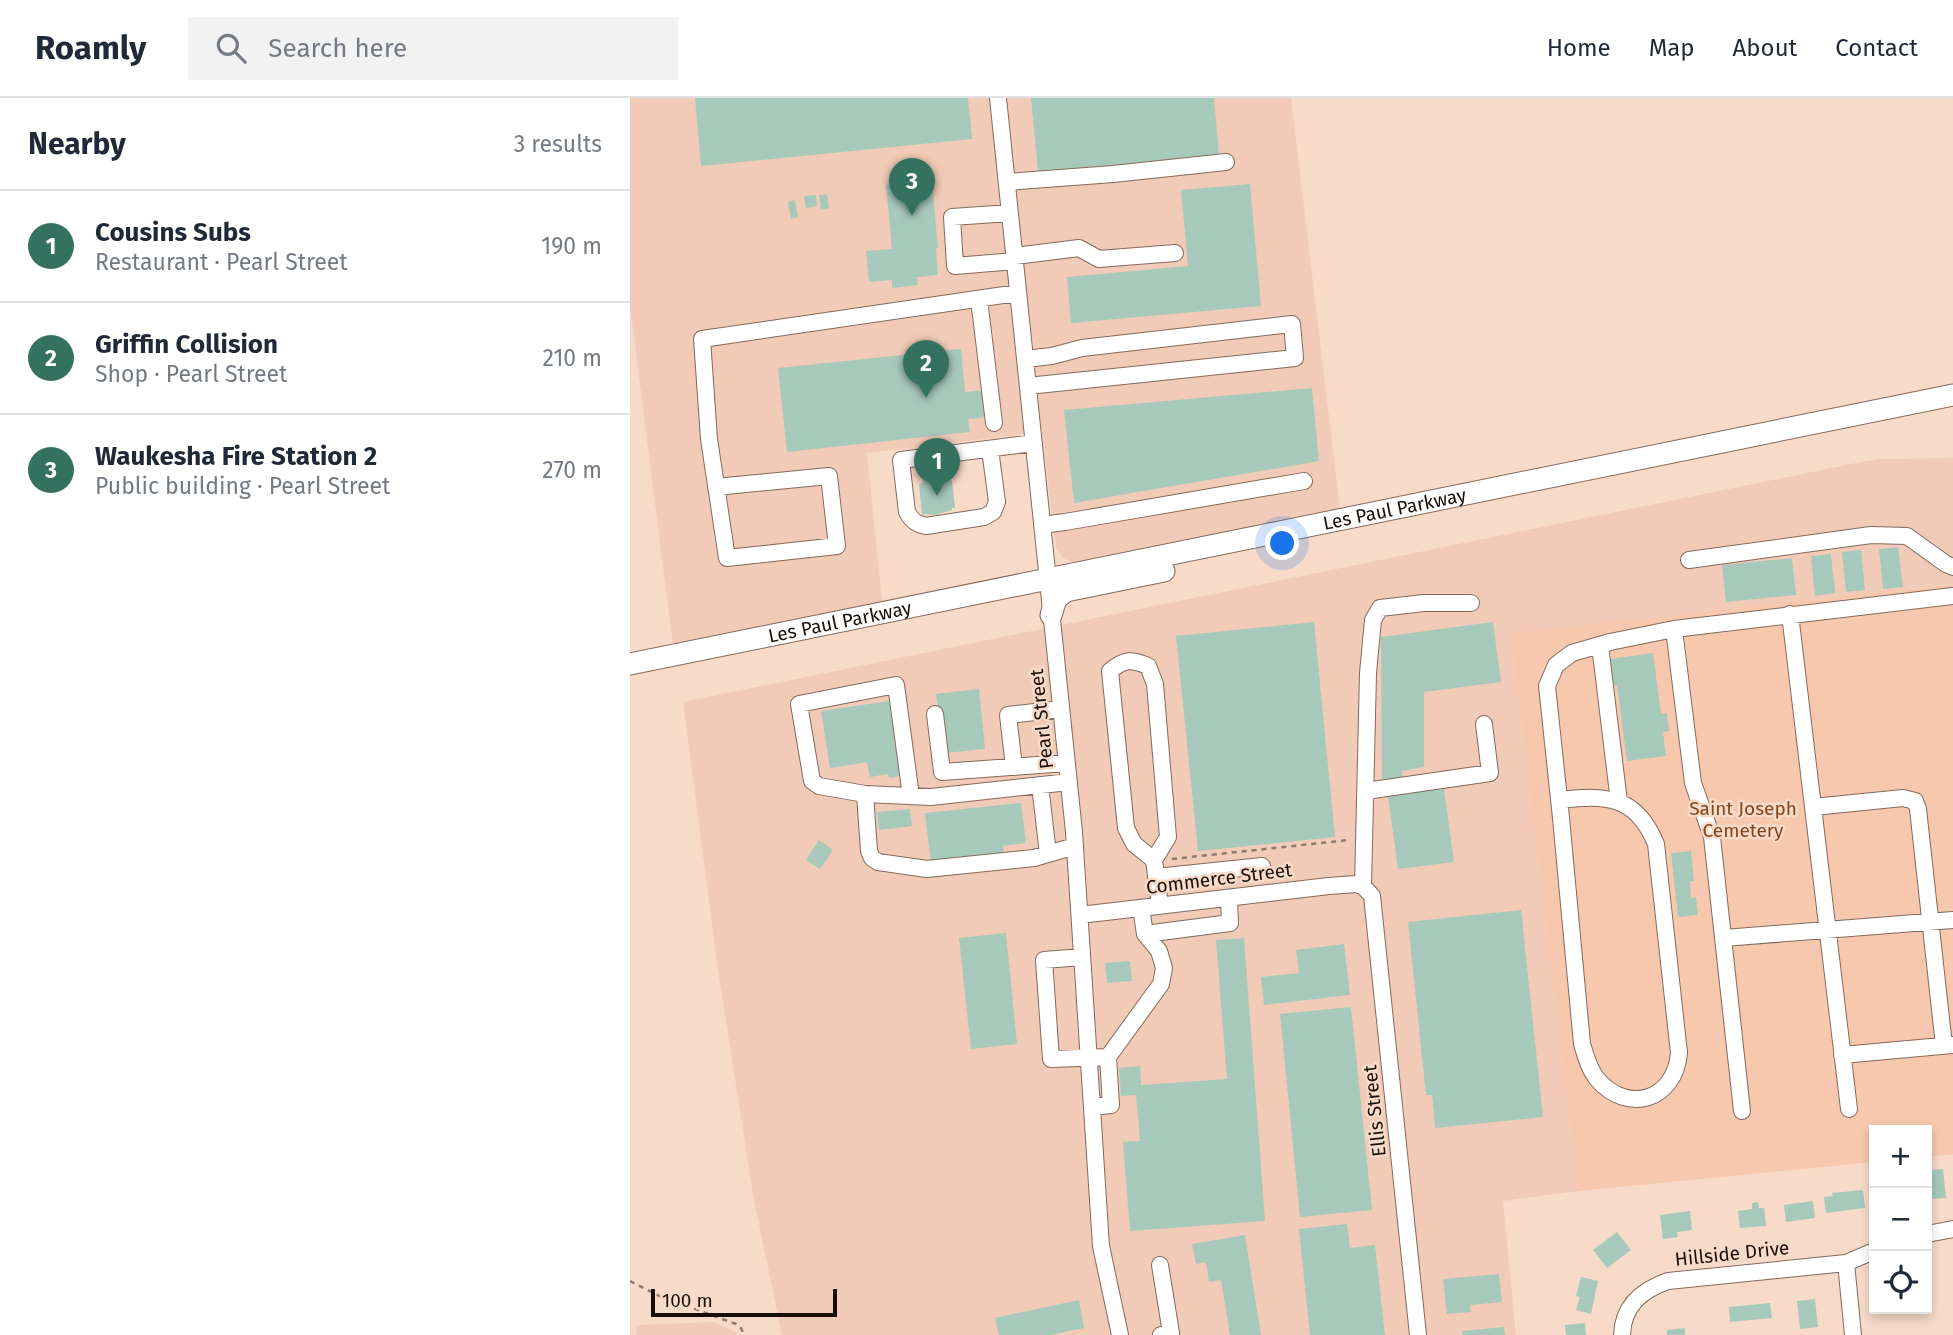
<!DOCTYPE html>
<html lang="en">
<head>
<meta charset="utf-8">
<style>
	:root { --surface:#fff; --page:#f2f2f3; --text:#1f2937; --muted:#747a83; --line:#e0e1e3; --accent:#34725f }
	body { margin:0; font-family:"Fira Sans",sans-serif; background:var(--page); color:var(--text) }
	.controls { position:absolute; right:21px; bottom:21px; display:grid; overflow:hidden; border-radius:0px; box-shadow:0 4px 10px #0003 }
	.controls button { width:63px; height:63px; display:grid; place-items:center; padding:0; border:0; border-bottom:2px solid var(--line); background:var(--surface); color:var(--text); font:35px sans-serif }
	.scale { position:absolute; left:21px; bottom:18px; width:186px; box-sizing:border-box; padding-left:7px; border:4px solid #180e08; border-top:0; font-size:19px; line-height:24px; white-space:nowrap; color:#180e08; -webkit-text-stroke:5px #f8dac9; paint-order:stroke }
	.you { position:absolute; left:653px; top:446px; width:24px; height:24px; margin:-18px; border:5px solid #fff; border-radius:50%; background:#1a73e8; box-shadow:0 0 0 10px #1a73e833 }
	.badge { display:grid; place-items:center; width:46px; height:46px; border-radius:50%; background:var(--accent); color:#fff; font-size:23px; font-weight:700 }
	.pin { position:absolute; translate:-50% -58px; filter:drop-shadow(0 2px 4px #0008) }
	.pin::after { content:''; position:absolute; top:37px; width:24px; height:21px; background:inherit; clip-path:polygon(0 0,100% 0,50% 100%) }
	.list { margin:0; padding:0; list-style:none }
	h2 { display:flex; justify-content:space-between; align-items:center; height:91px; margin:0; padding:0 28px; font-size:30px }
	h2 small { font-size:23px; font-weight:400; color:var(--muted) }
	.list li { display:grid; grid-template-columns:46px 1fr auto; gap:21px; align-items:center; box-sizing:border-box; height:112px; padding:0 28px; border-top:2px solid var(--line) }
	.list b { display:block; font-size:26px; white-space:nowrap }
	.list p { margin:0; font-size:23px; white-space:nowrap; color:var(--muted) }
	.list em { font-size:23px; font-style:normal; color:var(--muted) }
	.icon { flex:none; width:38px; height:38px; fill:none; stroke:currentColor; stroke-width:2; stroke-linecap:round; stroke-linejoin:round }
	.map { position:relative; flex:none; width:1323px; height:1237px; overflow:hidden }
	header { display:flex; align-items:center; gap:42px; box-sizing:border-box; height:98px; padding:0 35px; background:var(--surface); border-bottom:2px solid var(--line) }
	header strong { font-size:33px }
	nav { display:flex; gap:38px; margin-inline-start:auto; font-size:24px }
	.search { width:490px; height:63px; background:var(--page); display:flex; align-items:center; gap:18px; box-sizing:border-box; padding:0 24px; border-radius:0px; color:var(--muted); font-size:26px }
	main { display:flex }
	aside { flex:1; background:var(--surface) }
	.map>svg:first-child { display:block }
	.built { fill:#f1cbb7 }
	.green { fill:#f7c8ae }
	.building { fill:#a7c9bc }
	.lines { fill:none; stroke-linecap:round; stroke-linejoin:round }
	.minor-casing { stroke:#83695a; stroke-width:18 }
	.major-casing { stroke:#83695a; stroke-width:23 }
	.path { stroke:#8f7a6f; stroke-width:2.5; stroke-dasharray:5 5; stroke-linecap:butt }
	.minor { stroke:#fff; stroke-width:16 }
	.major { stroke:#fff; stroke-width:21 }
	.labels { text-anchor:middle; stroke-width:5; stroke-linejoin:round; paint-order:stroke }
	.street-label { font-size:19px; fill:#180e08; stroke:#f8dac9 }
	.park-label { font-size:19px; fill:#83451c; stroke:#f8dac9 }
</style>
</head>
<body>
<header>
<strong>Roamly</strong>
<div class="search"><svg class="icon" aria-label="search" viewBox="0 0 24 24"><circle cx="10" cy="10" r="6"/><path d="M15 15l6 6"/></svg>Search here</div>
<nav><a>Home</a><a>Map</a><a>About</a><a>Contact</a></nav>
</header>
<main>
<aside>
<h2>Nearby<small>3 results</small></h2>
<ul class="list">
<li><span class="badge">1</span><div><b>Cousins Subs</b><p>Restaurant · Pearl Street</p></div><em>190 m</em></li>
<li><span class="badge">2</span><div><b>Griffin Collision</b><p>Shop · Pearl Street</p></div><em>210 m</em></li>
<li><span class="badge">3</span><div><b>Waukesha Fire Station 2</b><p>Public building · Pearl Street</p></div><em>270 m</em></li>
</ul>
</aside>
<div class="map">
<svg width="1323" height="1237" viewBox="0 0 1323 1237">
	<rect width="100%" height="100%" fill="#f8dac9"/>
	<path class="built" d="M0 0H661L710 411 445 465 433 460 426 450 412 334 237 355 252 503 43 547 0 208Z
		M1323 360V486L880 536 948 1093 873 1103 886 1237H152L124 1102 88 872 53 604 1231 364 1249 361Z
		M83 1224 106 1234 107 1237H7L6 1227Z"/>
	<path class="green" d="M1323 486V1056L1297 1059V1032H1244V1064L948 1093 880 535Z"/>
	<path class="building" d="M65 0H338L342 41 71 68Z
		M401 0H584L589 57 408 74Z
		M302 83 308 150H306L308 177 287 179 288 187 262 190V182L239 184 236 153 262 151 256 87Z
		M620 86 631 208 441 225 437 179 558 168 551 92Z
		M197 96 199 110 191 112 189 97Z
		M186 97 187 108 176 110 174 98Z
		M165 102 168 119 161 121 158 104Z
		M331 251 335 294 355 292 358 319 338 321 340 334 157 354 148 270Z
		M682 290 689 363 444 405 434 312Z
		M304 378 305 384 322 382 325 410H322V412L306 417 292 416 289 386 293 385V380Z
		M1268 449 1273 489 1253 491 1249 451Z
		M1231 452 1235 492 1216 494 1212 454Z
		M1201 456 1205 495 1185 498 1181 458Z
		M1162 460 1166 497 1096 504 1092 467Z
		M684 524 705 739 568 753 546 538Z
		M863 524 871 584 794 594V669L772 673V680L752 683 751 539Z
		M1023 555 1031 616 1037 615 1039 633 1033 634 1036 658 997 663 987 588H984L980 561Z
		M349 591 355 651 315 655 306 596Z
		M259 603 270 678 259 680 258 676 240 679 237 664 200 670 191 613Z
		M814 691 824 764 768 771 758 698Z
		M391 705 396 745 373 748 374 758 301 766 295 715Z
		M280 711 282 728 249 732 247 714Z
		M189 742 203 752 190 771 176 762Z
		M1061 753 1064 783H1060L1061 800 1066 799 1068 817 1048 819 1041 755Z
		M891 812 913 1019 805 1030 802 997H796L778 824Z
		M376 835 387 946 341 951 329 840Z
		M614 840 635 1123 500 1133 493 1044 510 1043 506 997 491 998 489 970 510 968 511 987 597 981 586 842Z
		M714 846 720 897 634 907 631 879 669 875 666 852Z
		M500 863 502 883 477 885 475 865Z
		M721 909 742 1112 670 1119 650 916Z
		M1313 1071 1316 1100 1299 1101 1297 1098V1082L1302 1081 1301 1072Z
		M1233 1092 1235 1110 1196 1115 1194 1099 1203 1098 1202 1095Z
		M1183 1103 1185 1120 1156 1124 1154 1107Z
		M1128 1104 1129 1110H1134L1136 1128 1110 1130 1108 1113 1122 1111V1105Z
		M1060 1113 1062 1132 1047 1134 1048 1139 1033 1141 1030 1117Z
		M717 1126 720 1150 745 1147 755 1237H680L669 1131Z
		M987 1134 1001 1152 977 1170 963 1152Z
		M615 1137 631 1237H600L591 1182 579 1184 576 1164 566 1166 562 1146Z
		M869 1176 872 1204 840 1207 841 1214 817 1216 813 1181Z
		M951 1179 968 1183 961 1216 946 1212 950 1199 946 1198Z
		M1185 1201 1188 1229 1170 1231 1167 1203Z
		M449 1202 454 1230 420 1237H369L365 1220Z
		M1140 1205 1142 1220 1100 1224 1099 1209Z
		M955 1225 956 1237H936L935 1227Z
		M874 1229 875 1237H833L832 1233Z
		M1055 1230V1237H1037V1232Z"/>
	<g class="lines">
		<defs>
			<path id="minor" d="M368 0 444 734 471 1148 490 1237
				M377 84 483 76 596 64
				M380 115 322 119 325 168 385 163
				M385 158 449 150 469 161 545 155
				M349 201 364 325
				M395 261 422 258 452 250 662 226 665 260 398 288
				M360 351 367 404 363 414 354 419 296 428C287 426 282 423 277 414L271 362 404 345
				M86 389 199 378 207 448 97 460 79 341 72 241 388 195
				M412 427 435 424 674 383
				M1059 462 1241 437 1277 438 1316 466 1323 469
				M1160 516 1219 1011
				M1044 531 1063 685 1082 739 1112 1013
				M970 547 989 704
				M305 616 312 674 436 665
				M384 669 378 617 431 611
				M439 684 301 699 235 696 239 753 242 760 248 764 297 771 404 760 445 748
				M410 687 418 756
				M736 693 860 675 854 626
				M235 696 189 688 182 683 169 606 266 587 281 698
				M930 702C976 697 1006 697 1026 746L1049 955C1045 1002 998 1017 967 981 959 971 956 959 952 946L931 720 917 588 926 567 942 555 980 544 1044 531 1323 498
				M1183 709 1273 700 1285 703 1288 711 1314 948
				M524 762 538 739 525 586 518 568C501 561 494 561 480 573L496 730 504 746 524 762 530 808
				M526 779 632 768
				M733 788 742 798 788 1237
				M733 788 738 575 743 522 750 510 794 505H841
				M511 810 515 836 600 825 599 800
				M450 817 699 788 726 786 733 788
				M1094 840 1323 822
				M452 859 414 862 421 961 478 959 481 1007 462 1009
				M1212 957 1323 947
				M478 959 531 886 534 870 529 853 515 836
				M1297 1136 1323 1131
				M1216 1165 1223 1237
				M530 1167 541 1235 531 1237
				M992 1237C993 1207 1012 1192 1038 1183L1216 1165 1244 1153"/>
			<g id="major">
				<path d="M421 517 426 501 436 493 534 473"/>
				<path id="s1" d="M0 566 1323 297"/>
			</g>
		</defs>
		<use href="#minor" class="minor-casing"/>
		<use href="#major" class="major-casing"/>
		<path class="path" d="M542 761 719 742
			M0 1183 27 1197 106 1226 111 1230 114 1237"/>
		<use href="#minor" class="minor"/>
		<use href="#major" class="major"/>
	</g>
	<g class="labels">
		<g class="street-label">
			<text dy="7" stroke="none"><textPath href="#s1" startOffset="780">Les Paul Parkway</textPath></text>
			<text dy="7" stroke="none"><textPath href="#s1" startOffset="214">Les Paul Parkway</textPath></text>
			<text transform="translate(411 621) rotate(-96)" y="7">Pearl Street</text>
			<text transform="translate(589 780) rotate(-7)" y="7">Commerce Street</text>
			<text transform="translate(744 1013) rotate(-96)" y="7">Ellis Street</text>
			<text transform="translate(1102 1155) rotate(-6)" y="7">Hillside Drive</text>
		</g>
		<g class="park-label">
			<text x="1113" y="717">Saint Joseph<tspan x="1113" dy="22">Cemetery</tspan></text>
		</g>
	</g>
</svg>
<div class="controls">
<button>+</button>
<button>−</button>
<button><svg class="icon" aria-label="locate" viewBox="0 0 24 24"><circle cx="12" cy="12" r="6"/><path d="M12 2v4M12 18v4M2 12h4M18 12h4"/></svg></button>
</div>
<div class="scale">100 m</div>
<div class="you"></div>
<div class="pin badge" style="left:307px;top:398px">1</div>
<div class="pin badge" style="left:296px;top:300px">2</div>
<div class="pin badge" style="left:282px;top:118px">3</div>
</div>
</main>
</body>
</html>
